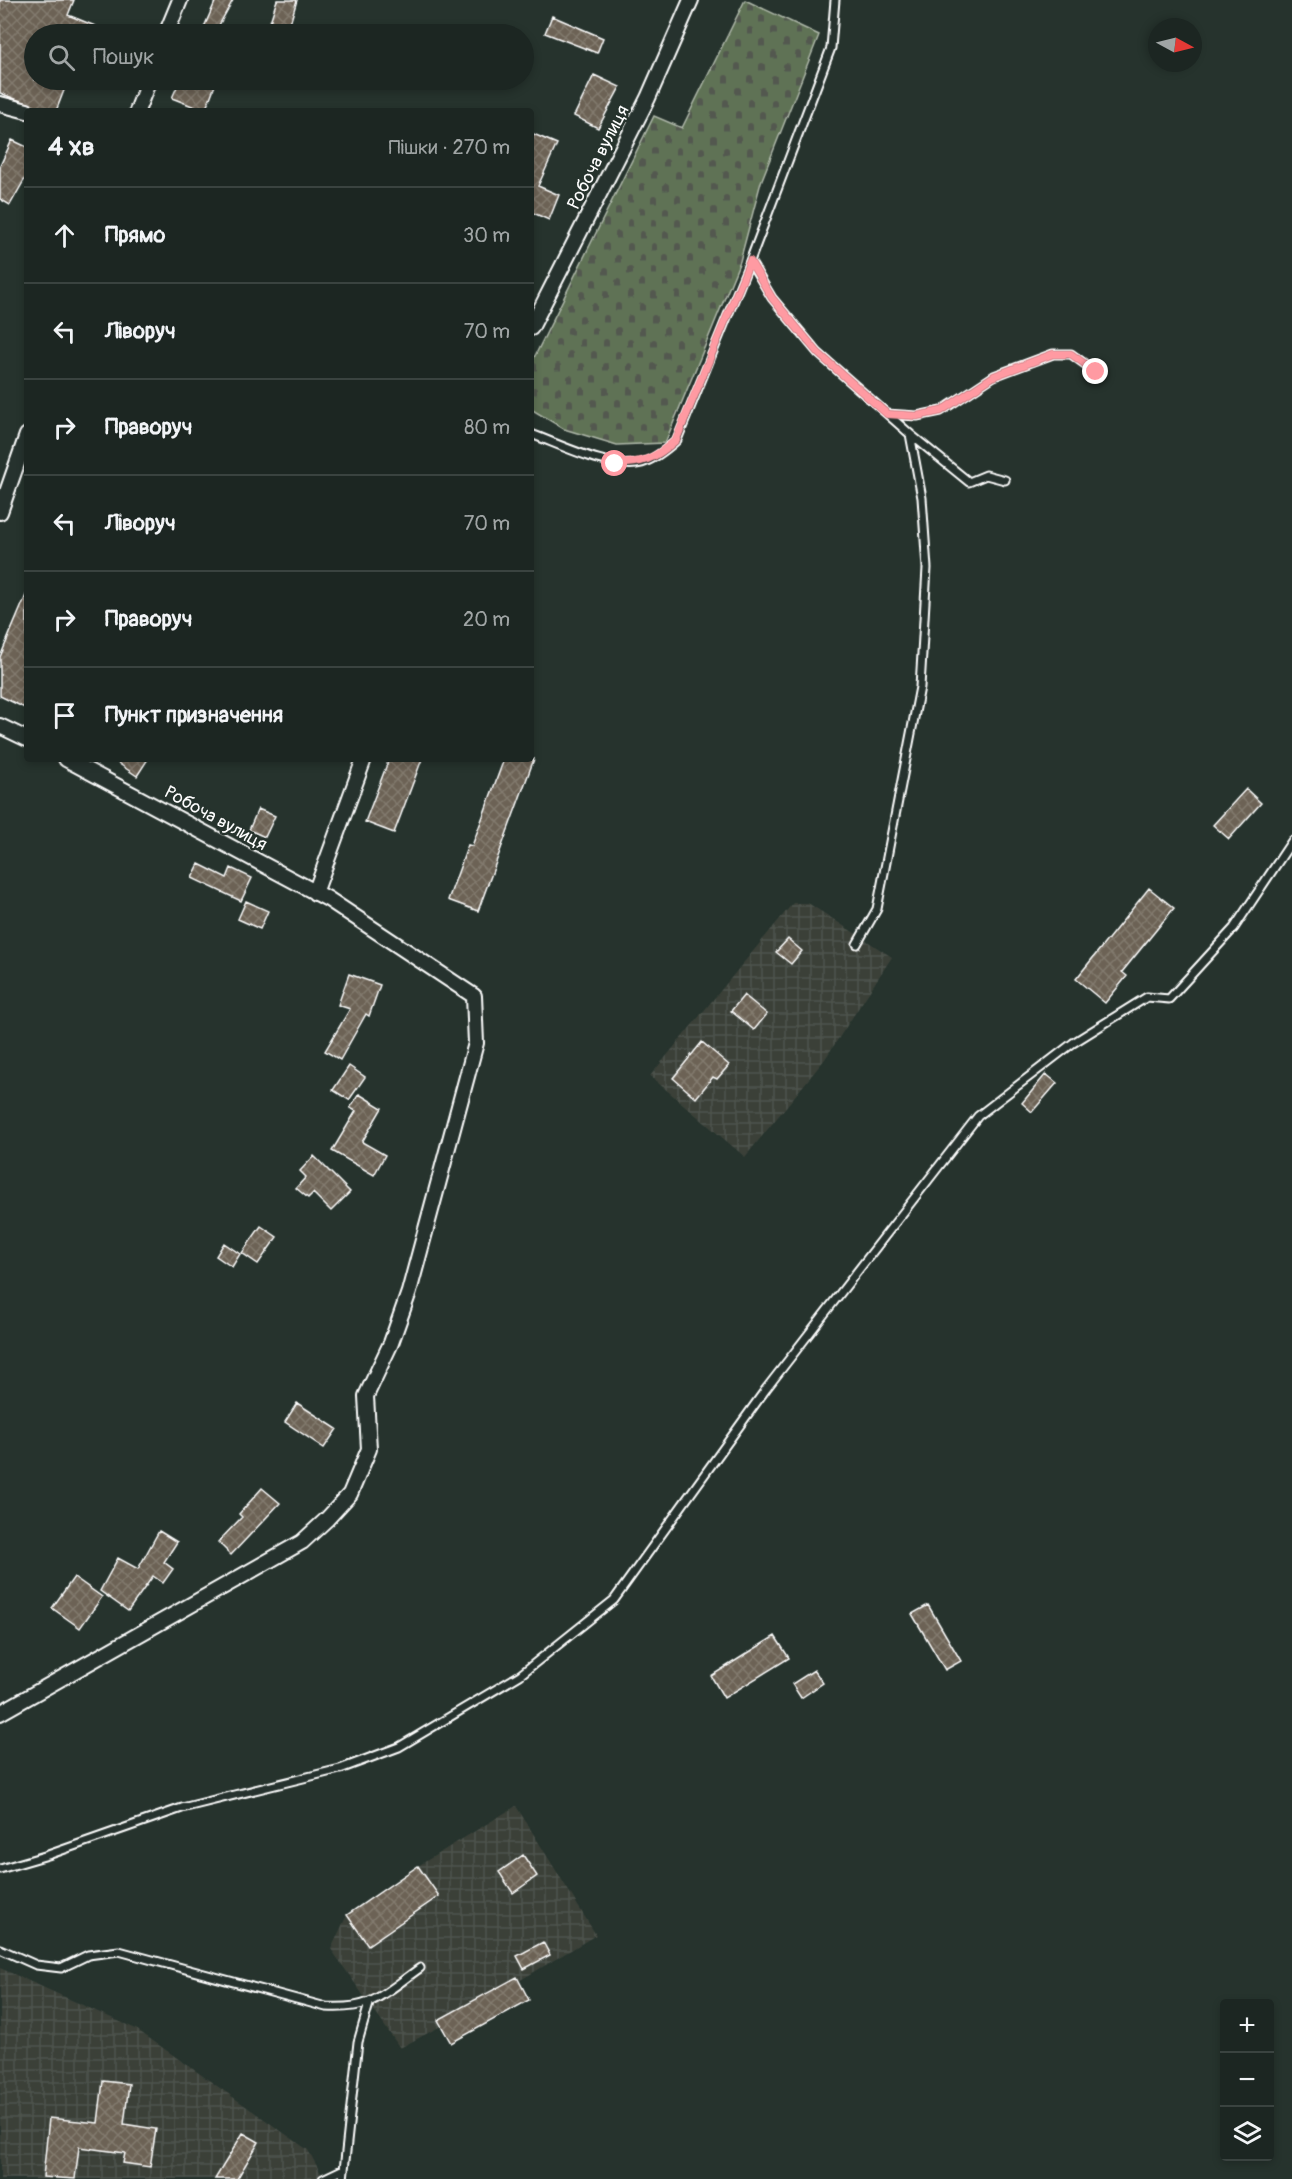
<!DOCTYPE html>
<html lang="uk">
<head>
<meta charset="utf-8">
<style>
	:root { --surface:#1c2622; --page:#29322f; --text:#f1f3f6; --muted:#a0a5a5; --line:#3a4340 }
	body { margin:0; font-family:Pangolin,sans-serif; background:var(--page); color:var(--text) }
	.controls { position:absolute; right:18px; bottom:18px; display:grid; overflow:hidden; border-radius:6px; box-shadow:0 3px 9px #0003 }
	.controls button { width:54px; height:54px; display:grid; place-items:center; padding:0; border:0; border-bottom:2px solid var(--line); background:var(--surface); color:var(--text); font:30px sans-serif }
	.compass { position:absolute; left:1148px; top:18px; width:54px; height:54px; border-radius:50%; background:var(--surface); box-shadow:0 3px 9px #0003; rotate:97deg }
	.stop { position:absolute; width:18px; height:18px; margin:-14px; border:4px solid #ff9aa2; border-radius:50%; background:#fff }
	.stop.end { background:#ff9aa2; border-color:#fff; box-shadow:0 2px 6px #0008 }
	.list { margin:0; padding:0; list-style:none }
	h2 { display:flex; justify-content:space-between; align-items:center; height:78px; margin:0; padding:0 24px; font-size:26px }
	h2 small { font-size:20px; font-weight:400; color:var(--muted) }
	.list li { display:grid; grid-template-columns:39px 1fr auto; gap:18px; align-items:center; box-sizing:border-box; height:96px; padding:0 24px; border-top:2px solid var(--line) }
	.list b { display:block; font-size:22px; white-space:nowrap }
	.list em { font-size:20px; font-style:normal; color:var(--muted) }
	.icon { flex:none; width:33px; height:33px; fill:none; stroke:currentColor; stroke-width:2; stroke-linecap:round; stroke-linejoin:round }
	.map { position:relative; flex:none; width:1292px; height:2179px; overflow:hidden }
	.search { position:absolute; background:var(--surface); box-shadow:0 3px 9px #0003; left:24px; top:24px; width:510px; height:66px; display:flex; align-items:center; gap:15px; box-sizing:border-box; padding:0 21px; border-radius:33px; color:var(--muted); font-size:22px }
	.panel { position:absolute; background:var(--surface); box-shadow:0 3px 9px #0003; left:24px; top:108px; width:510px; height:654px; border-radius:6px }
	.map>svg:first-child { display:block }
	.industrial { fill:url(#industrial-grid) }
	.cemetery { fill:url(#cemetery-stones); stroke:#afb8aa; stroke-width:1.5 }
	.building { fill:url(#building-cross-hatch); stroke:#fff; stroke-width:1.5 }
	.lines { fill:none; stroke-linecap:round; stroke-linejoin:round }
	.service-casing { stroke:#fff; stroke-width:11 }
	.minor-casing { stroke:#fff; stroke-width:18 }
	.service { stroke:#26332d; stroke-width:7 }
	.minor { stroke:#26332d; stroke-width:14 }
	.route { stroke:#ff9aa2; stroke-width:8 }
	.labels { text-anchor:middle; stroke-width:5; stroke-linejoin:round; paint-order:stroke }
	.street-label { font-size:18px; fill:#fff; stroke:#26332d }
</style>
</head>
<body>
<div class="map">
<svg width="1292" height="2179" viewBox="0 0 1292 2179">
	<defs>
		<pattern id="industrial-grid" width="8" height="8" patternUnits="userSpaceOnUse" patternTransform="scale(1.5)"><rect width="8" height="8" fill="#3b4139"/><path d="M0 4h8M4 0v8" fill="none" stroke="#4f544d"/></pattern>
		<pattern id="cemetery-stones" width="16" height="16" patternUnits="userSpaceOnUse" patternTransform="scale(1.5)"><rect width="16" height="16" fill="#5f7255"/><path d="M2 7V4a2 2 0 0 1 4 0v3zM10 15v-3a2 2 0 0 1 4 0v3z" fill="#53594f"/></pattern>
		<pattern id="building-cross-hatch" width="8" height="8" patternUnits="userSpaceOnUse" patternTransform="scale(1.5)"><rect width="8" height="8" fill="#6c6255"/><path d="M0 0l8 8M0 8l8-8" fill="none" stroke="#827a6e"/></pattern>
	</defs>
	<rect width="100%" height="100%" fill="#26332d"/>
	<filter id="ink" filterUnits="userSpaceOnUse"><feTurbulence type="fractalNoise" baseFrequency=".0167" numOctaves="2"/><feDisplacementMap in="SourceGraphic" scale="12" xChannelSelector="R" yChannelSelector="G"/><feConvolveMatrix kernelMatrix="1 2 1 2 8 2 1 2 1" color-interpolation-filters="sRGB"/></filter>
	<g filter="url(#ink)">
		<path class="industrial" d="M793 903H808L892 957 825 1059 745 1157 650 1076Z
			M516 1806 596 1935 519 1981 529 2000 451 2043 441 2026 400 2048 331 1949 347 1915 418 1866Z
			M0 1968 136 2029 308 2150 324 2179H0Z"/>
		<path class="cemetery" d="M745 0 819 35 761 182 740 261 665 443 617 445 564 429 531 409V364L654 116 682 128Z"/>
		<path class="building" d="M0 0H74L68 15 115 34H34V80H68L56 111H46L0 93Z
			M216 0H233L214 34H201Z
			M277 0H297L287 34H266Z
			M552 16 603 38 597 53 545 33Z
			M594 75 620 87 598 128 574 116Z
			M180 80H217L205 111 172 98Z
			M531 133 557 144 538 186 559 195 549 220 531 212Z
			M12 140 27 147V175L10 205 0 199V166Z
			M27 593V709L0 696V657Z
			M112 759H148L137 776Z
			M389 759H422L394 833 365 822Z
			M504 759H534L478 911 448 900 468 845 472 846Z
			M1246 789 1261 803 1229 839 1213 825Z
			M258 809 275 816 265 837 249 830Z
			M199 864 227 878 231 868 252 878 241 901 192 878Z
			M1149 888 1174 908 1122 972 1127 976 1105 1003 1076 979Z
			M246 901 268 911 260 929 238 919Z
			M788 939 802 951 791 964 776 952Z
			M349 974 380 985 369 1016 366 1014 340 1060 325 1051 350 1009 338 1005Z
			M744 995 767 1014 754 1030 731 1011Z
			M702 1042 729 1065 717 1079 713 1077 696 1098 673 1078Z
			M349 1066 365 1077 349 1100 333 1090Z
			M1046 1074 1057 1083 1032 1112 1022 1103Z
			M359 1094 382 1108 362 1142 385 1155 374 1175 332 1151 356 1111 350 1108Z
			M314 1156 350 1192 331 1211 313 1193 308 1198 296 1188 306 1177 300 1171Z
			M261 1226 277 1237 258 1264 242 1253Z
			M224 1243 240 1254 232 1267 216 1256Z
			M297 1403 337 1429 324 1448 285 1422Z
			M262 1488 280 1503 231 1555 218 1542 242 1517 239 1514Z
			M159 1531 177 1542 164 1562 173 1569 163 1583 153 1576 128 1611 100 1591 118 1558 138 1569Z
			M74 1577 102 1597 80 1628 52 1608Z
			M928 1605 961 1661 945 1670 912 1614Z
			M775 1636 789 1658 724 1698 711 1676Z
			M814 1670 823 1683 801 1698 792 1684Z
			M523 1855 537 1876 513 1893 499 1872Z
			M418 1866 439 1896 368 1945 347 1915Z
			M543 1942 550 1955 524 1969 517 1956Z
			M517 1977 529 2000 451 2043 438 2020Z
			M103 2081 129 2084 124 2124 156 2129 150 2167 123 2163 125 2153 79 2147 75 2179 43 2177 49 2118 98 2123Z
			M243 2133 259 2142 237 2179H215Z"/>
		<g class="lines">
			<defs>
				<path id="service" d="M835 0 831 48 750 261 772 298 818 353 910 434 922 498 927 568 920 687 877 909 857 944
					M887 414 917 416 941 411 994 376 1053 354H1071L1096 372
					M531 434C559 444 613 471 642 463 655 459 667 449 677 440L750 261
					M910 434 969 482 986 475 1005 480
					M0 1869 48 1855 182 1808 340 1769 399 1747 520 1675 614 1600 766 1389 978 1116 1073 1043 1147 997 1169 999 1234 928 1292 841
					M0 1949 36 1965 61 1968 88 1955 119 1951 326 2007C373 2010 383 1994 420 1968
					M323 2179 344 2169
					M343 2179 358 2042 369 2004"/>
				<path id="minor" d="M166 34 180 0
					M0 104 27 111
					M137 111 149 80
					M531 328 648 98 691 0
					M0 512 27 435
					M0 726 27 739
					M315 893 364 759
					M0 1713 302 1542 327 1519 350 1494 369 1449 366 1396 391 1343 409 1292 476 1043 474 996 328 899 66 759"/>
			</defs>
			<use href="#service" class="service-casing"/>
			<use href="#minor" class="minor-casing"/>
			<use href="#service" class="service"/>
			<use href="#minor" class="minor"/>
		</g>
	</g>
	<g class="lines" filter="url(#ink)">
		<path class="route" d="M615 464C643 463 655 459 676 440L750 261 772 298 818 353 887 414 917 416 941 411 994 376 1053 354H1071L1096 372"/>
	</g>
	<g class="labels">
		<g class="street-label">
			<text transform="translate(598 157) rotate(-63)" y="6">Робоча вулиця</text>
			<text transform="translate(216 818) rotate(29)" y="6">Робоча вулиця</text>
		</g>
	</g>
</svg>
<div class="controls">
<button>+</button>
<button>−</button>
<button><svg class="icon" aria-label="layers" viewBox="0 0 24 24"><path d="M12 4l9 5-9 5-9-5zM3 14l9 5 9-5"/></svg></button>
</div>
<svg class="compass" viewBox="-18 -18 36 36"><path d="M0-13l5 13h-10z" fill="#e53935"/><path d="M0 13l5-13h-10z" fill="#a0a5a5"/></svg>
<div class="stop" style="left:615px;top:464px"></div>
<div class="stop end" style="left:1096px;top:372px"></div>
<div class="search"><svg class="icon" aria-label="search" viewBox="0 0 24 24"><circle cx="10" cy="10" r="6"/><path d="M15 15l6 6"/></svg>Пошук</div>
<section class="panel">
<h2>4 хв<small>Пішки · 270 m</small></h2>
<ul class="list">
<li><svg class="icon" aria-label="ahead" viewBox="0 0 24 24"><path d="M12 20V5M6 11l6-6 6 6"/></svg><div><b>Прямо</b></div><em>30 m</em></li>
<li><svg class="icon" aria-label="left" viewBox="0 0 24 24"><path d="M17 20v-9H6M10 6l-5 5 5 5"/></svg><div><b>Ліворуч</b></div><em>70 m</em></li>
<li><svg class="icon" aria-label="right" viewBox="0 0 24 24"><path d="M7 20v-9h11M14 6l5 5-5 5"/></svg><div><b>Праворуч</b></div><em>80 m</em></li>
<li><svg class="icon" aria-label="left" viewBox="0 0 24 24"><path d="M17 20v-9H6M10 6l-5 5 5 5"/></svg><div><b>Ліворуч</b></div><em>70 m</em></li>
<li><svg class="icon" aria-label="right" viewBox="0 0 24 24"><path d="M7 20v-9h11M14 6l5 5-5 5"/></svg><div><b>Праворуч</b></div><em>20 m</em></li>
<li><svg class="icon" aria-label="arrive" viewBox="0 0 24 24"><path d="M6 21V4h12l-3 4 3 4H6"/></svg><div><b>Пункт призначення</b></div></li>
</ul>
</section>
</div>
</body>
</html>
